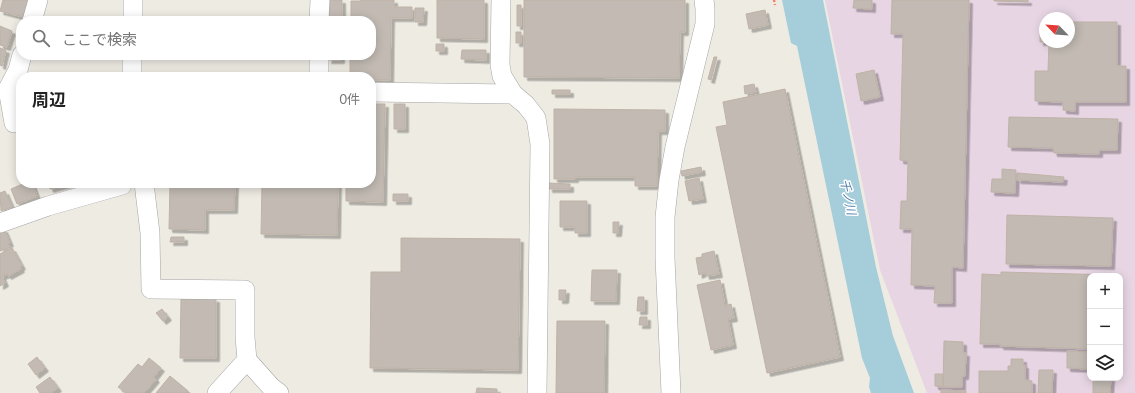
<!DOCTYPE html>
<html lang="ja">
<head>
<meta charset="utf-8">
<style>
	:root { --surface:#fff; --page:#f6f6f6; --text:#222; --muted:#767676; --line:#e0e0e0 }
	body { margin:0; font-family:Lato,"Noto Sans JP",sans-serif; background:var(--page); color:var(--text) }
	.controls { position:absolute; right:12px; bottom:12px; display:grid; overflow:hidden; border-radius:8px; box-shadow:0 2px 10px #0003 }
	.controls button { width:36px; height:36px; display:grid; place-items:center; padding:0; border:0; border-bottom:1px solid var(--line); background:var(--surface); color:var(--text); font:20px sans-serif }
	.compass { position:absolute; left:1039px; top:12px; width:36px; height:36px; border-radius:50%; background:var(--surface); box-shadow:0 2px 10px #0003; rotate:295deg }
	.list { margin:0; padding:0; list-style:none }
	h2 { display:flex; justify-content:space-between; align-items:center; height:52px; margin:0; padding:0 16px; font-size:17px }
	h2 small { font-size:13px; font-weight:400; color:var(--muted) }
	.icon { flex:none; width:22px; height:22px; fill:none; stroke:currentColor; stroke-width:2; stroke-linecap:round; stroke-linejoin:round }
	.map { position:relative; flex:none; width:1135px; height:393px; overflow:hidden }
	.search { position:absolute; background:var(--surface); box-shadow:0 2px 10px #0003; left:16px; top:16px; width:360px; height:44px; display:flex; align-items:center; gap:10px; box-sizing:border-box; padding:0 14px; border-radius:16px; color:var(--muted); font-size:15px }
	.panel { position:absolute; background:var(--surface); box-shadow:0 2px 10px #0003; left:16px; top:72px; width:360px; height:116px; border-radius:16px }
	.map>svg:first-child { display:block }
	.industrial { fill:#e7d5e3; fill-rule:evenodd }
	.water { fill:#a5cdda }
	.building { fill:#c2bab3; stroke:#bfb2a6; filter:url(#shadow) }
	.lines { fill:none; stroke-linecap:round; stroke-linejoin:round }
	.minor-casing { stroke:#a4a4a4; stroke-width:20 }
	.path { stroke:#f47f6e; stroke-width:2.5; stroke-dasharray:2 2; stroke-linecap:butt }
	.minor { stroke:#fff; stroke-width:19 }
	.labels { text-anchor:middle; stroke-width:3; stroke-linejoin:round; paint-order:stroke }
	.water-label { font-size:12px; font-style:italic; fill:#4e79a8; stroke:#fff }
</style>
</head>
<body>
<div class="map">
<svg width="1135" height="393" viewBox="0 0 1135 393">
	<defs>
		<filter id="shadow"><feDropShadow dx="3.5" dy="3.5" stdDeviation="0" flood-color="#0004"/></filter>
	</defs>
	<rect width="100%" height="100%" fill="#eeebe3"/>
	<path class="industrial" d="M825 0H1135V393H927L880 270ZM1045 18H1069V42H1045ZM1090 276H1120V378H1090Z"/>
	<path class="water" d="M782 0H823L876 267 893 336 914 393H871L869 387 870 378 862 358 797 46 791 43Z"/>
	<path class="building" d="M3 0H28L23 17 0 11Z
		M330 0H342V21H329Z
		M361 0H394V7H412V18H391L390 80H371V77H350V55H371V21H351V1H361Z
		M437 0H484V39L437 38Z
		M524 0H685V32H680L679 78 524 77Z
		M854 0H872V9L853 8Z
		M892 0H969L963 268 952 267V303H934L935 286 911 285 912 229H900L901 201H907L908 161 900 160 903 34H891Z
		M994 0H1028V2L994 1Z
		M517 5H521V26H517Z
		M415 8H424L423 22H415Z
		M765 10 768 25 749 29 746 14Z
		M1069 22H1117V66H1126V102H1075V111L1063 110V102L1035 101V71H1048L1049 42H1069Z
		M0 26 12 31 7 47 0 45Z
		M1040 28 1045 29V42H1040Z
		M516 32H521V43H516Z
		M436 44H444V51H436Z
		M0 48 6 50 2 66 0 65Z
		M462 50H486V60L461 59Z
		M329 55H341V60H328Z
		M714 57H717L711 80 708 79Z
		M874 70 880 97 861 101 856 74Z
		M754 84 756 92 745 94 744 86Z
		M785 89 840 357 767 373 716 127 727 125 723 102Z
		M552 90H570V94H552Z
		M371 104H385L383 202 346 201V183H371Z
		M394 104H405V129H394Z
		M554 109 665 110V131H658L657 186H635V177H575V179H554Z
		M1009 117 1118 119 1117 150H1099V154L1054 153 1053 148 1008 147Z
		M701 167 702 172 682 176 681 171Z
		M1002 169 1016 170 1015 193 991 192 992 179H1002Z
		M1018 173 1064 177 1063 182 1017 180Z
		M699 178 703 199 689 201 685 181Z
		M25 183H32L37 196 17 204 11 189Z
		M48 183H72L50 189Z
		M170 183H235L234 210H205V230L169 229Z
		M262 183H338L337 235 261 234Z
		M549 183 570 184V189H549Z
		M5 191 12 207 1 211 0 193Z
		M393 194H408V201H393Z
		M560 201H587V233H575V227H560Z
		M1007 215 1113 218 1111 266 1006 264Z
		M613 222H619L618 233H613Z
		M4 229 10 243 8 244 10 247 0 251V230Z
		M171 237H184V242H170Z
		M401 238 520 239 518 370 370 368 371 272H401Z
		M12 248 22 266 20 267 21 269 8 276 7 274 2 276 5 283 0 286V254Z
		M714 251 719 274 706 276 705 272 699 275 696 258 702 257V254Z
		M592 270H617L616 301H591Z
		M1001 272 1113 275V276H1090V349L1000 346V344H980L982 274 1001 275Z
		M720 280 725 306 731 304 734 318 728 319 733 345 711 350 697 285Z
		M559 290H566L565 300H559Z
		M638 297H644V311H637Z
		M181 298 216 299V358H180Z
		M162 309 168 317 163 321 156 313Z
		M640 317H647V325H639Z
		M557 321H605L604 393H556Z
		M944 341 963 342V353H966L965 376H962V387H943Z
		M1067 351 1090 352V369L1067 368Z
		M37 357 45 368 36 375 28 364Z
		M149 358 161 368 154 377 156 379 144 393H126L118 387 138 364 142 367Z
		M1011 359H1023V365H1025V380L1032 381V393H979V371H1008V366H1011Z
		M1039 370H1053L1052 393H1038Z
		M935 374H943V387L935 386Z
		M170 376 188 391 186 393H156Z
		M50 377 58 388 51 393H40L36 387Z
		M1093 378H1111L1110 393H1093Z
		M477 388 497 389V393H476Z
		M941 390 966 391V393H941Z"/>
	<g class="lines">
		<defs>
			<path id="minor" d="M501 0 500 65 502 76 513 94 526 105 536 118 540 144 537 393
				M32 21 38 0
				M133 21V0
				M319 21 320 0
				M132 77V55
				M319 77V55
				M371 92 513 94
				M14 123 8 89 18 70 22 55
				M144 183 150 233 151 289 245 290V337L247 360 271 387 279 393
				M0 223 48 206 122 185
				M217 393 247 360
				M671 393 665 258V217L669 180 675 147 705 24V9L704 0"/>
		</defs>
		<use href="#minor" class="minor-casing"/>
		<path class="path" d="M774 0 775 5"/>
		<use href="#minor" class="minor"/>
	</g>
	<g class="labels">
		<g class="water-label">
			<text transform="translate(848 197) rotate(78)" y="4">千ノ川</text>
		</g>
	</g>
</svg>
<div class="controls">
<button>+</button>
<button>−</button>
<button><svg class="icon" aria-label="layers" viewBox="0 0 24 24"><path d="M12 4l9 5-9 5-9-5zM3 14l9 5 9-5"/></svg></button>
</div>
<svg class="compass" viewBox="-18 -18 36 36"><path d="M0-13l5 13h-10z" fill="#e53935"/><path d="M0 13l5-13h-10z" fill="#767676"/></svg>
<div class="search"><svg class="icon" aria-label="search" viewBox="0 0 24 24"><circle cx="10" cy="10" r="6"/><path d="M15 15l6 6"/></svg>ここで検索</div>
<section class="panel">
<h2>周辺<small>0件</small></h2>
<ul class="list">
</ul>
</section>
</div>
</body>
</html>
